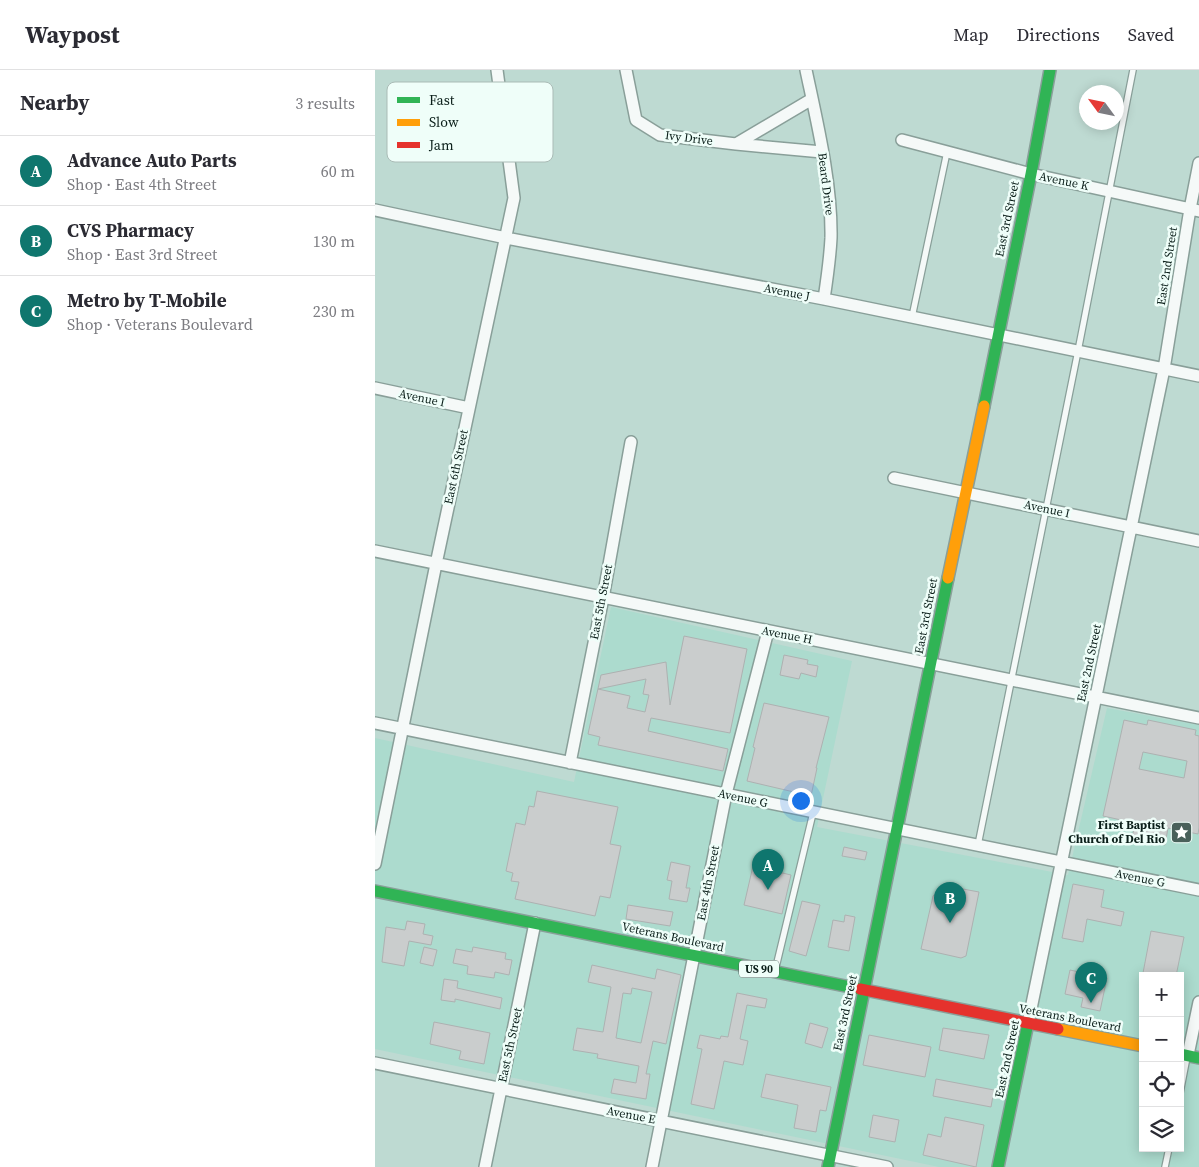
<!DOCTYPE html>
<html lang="en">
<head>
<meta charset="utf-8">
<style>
	:root { --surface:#fff; --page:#f7f7f7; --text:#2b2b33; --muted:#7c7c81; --line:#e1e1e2; --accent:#0f766e }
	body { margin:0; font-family:"Source Serif 4",serif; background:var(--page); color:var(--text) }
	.controls { position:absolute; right:15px; bottom:15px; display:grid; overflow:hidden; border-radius:0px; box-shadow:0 2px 12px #0003 }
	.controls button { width:45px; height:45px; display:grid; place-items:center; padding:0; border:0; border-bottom:1px solid var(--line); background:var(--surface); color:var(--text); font:25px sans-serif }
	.compass { position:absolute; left:704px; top:15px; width:45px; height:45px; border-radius:50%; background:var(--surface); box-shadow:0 2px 12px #0003; rotate:303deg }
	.you { position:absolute; left:425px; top:730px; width:18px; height:18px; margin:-12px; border:4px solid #fff; border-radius:50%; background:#1a73e8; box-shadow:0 0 0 8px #1a73e833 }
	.badge { display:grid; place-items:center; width:32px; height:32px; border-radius:50%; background:var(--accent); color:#fff; font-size:16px; font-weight:700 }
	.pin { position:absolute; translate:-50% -41px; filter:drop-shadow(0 1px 2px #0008) }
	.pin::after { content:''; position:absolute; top:26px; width:18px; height:15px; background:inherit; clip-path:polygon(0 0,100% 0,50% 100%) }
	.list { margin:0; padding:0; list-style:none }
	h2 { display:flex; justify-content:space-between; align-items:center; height:65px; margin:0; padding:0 20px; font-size:21px }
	h2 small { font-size:16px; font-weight:400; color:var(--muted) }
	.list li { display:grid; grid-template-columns:32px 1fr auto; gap:15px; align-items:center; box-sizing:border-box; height:70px; padding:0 20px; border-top:1px solid var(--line) }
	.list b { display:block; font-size:19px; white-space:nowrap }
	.list p { margin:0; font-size:16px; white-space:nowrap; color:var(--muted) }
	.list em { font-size:16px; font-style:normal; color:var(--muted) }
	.icon { flex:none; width:28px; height:28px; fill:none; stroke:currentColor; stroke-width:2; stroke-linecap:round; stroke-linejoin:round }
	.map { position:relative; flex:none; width:824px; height:1097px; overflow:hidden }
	header { display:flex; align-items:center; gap:30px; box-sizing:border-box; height:70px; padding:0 25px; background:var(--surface); border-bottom:1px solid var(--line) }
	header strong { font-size:24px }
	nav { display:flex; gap:28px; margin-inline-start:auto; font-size:18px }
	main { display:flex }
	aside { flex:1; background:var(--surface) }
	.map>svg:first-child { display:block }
	.built { fill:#acdbce; fill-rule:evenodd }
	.building { fill:#cacdcd; stroke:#adb1b1; fill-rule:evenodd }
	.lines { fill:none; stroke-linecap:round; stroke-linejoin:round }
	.lane-casing { stroke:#899f99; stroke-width:8 }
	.street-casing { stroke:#899f99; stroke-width:14 }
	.fast-casing { stroke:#899f99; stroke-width:14 }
	.slow-casing { stroke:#899f99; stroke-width:14 }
	.jam-casing { stroke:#899f99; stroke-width:14 }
	.lane { stroke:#f5f9f8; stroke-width:5.5 }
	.street { stroke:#f5f9f8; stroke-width:11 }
	.fast { stroke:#30b455; stroke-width:11 }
	.slow { stroke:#ff9f0a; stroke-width:11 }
	.jam { stroke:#e5322d; stroke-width:11 }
	.labels { text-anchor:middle; stroke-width:5; stroke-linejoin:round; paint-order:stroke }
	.shield { fill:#effef9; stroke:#4f615c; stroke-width:1 }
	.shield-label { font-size:11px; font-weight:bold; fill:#0a1e19 }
	.street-label { font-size:12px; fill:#0a1e19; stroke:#effef9 }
	.poi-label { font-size:12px; font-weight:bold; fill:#0a1e19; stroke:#effef9; text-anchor:end }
	.key { fill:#effef9; stroke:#aabbb6; stroke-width:1 }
	.key-label { font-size:14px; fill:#0a1e19 }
</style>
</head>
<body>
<header>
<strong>Waypost</strong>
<nav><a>Map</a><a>Directions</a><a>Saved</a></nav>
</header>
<main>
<aside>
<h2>Nearby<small>3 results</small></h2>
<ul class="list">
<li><span class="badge">A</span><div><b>Advance Auto Parts</b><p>Shop · East 4th Street</p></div><em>60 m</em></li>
<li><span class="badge">B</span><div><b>CVS Pharmacy</b><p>Shop · East 3rd Street</p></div><em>130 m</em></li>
<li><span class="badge">C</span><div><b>Metro by T-Mobile</b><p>Shop · Veterans Boulevard</p></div><em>230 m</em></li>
</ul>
</aside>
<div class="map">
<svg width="824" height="1097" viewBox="0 0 824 1097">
	<rect width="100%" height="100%" fill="#bedad2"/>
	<path class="built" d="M236 537 477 591 442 757 693 805 732 638 824 655V1097H564L0 979V668L199 712ZM768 906H805V1078H768Z"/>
	<path class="building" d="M309 566 372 579 355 663 276 648 273 661 353 679 348 701 223 675 225 667 213 664 226 605 291 592 295 635ZM271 609 268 624 274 625 270 642 252 638 255 626 223 619Z
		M409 585 433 590 432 594 443 596 441 607 426 603 424 609 405 605Z
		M389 633 454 647 441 698H442L436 726 372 711 380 678 378 677Z
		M749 650 772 655 773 650 821 660 820 665 824 666V758L823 764 793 758 790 775 757 768 760 753 728 746ZM768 682 812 691 809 708 764 699Z
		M162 721 243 737 235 774 246 776 235 828 225 826 220 846 140 829 144 812 136 811 138 803 131 801 141 753 150 755 154 736 159 737Z
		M469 777 492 782 490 790 467 786Z
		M296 792 315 796 311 818H315L312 832 294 829 297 811 292 810Z
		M378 796 416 805 407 844 369 835Z
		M698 814 729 820 726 837 749 842 746 856 712 849 708 872 687 868Z
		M572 816 604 822 591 886 586 888 546 879 558 826Z
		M427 831 445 835 431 886 414 881Z
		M253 835 298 842 295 856 251 849Z
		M470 845 480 847 474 881 453 877 458 850 469 852Z
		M32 851 50 854 48 864 58 866 56 875 34 871 29 896 7 892 11 857 30 860Z
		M776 861 809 867 801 906H781L768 903Z
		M49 877 62 880 58 896 45 893Z
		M98 877 131 883 130 889 137 890 134 905 120 902 119 908 92 904 93 896 78 893 81 879 97 882Z
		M217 895 280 909 282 899 306 905 291 974 278 971 271 1004H275L271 1029 236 1023 239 1009 261 1013 264 996 222 988 223 984 198 980 202 958 228 962 236 917 213 912ZM257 918 277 922 266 973 241 968 248 923 256 924Z
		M695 900 732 908 725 941 706 937 708 928 690 924Z
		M69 909 83 911 82 918 127 928 125 939 80 929V932L66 930Z
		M362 923 392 929 390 938 372 935 365 969 373 971 368 995 349 991 339 1039 316 1034 327 979 322 978 325 965 345 969 346 966 353 967Z
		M59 952 115 963 109 994 84 989 86 981 55 974Z
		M435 953 453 958 447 978 430 973Z
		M568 958 614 965 609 989 564 980Z
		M494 965 556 977 550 1007 488 995Z
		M391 1004 456 1017 451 1041 445 1040 441 1062 419 1058 423 1035 386 1027Z
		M561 1009 619 1020 616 1037 558 1026Z
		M498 1045 524 1050 520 1072 494 1067Z
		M570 1047 609 1055 601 1097 548 1085 553 1064 566 1067Z"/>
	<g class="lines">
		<defs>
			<path id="lane" d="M537 247 572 82
				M603 775 703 281 758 0
				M400 901 438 743
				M805 1023 812 987
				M790 1097 794 1078"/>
			<path id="street" d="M251 0 261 50 285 65 361 74 437 29
				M431 0C442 52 457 114 456 168 455 188 452 209 449 229
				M527 70 656 104 824 141
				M361 74 447 82
				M0 140 131 168 449 229 824 306
				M0 318 94 338
				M519 408 824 471
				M0 481 824 648
				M0 653 824 820
				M195 693 228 528 256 372
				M0 794 61 494 139 128 122 0
				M653 953 789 299 815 139 824 93
				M813 985 824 932
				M0 993 512 1097
				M110 1097 160 853
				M277 1097 351 724 393 561"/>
			<path id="fast" d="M609 336 656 104 675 0
				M0 821 485 919
				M805 984 824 988
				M453 1097 573 508
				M623 1097 653 953"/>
			<path id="slow" d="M573 508 609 336
				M683 959 768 976"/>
			<path id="jam" d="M485 919 683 959"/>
		</defs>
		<use href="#lane" class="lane-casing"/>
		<use href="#street" class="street-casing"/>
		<use href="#fast" class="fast-casing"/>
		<use href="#slow" class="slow-casing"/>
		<use href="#jam" class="jam-casing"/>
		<use href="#lane" class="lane"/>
		<use href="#street" class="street"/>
		<use href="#fast" class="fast"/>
		<use href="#slow" class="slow"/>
		<use href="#jam" class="jam"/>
	</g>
	<defs>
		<symbol id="sight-square" viewBox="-11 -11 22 22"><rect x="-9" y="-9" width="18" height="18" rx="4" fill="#49605a" stroke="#effef9"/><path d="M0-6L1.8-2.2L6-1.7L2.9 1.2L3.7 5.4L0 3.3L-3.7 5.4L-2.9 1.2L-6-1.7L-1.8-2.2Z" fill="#fff"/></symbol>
	</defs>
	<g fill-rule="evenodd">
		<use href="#sight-square" x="794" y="750" width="25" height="25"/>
	</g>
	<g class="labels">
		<rect class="shield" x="364" y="890.5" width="40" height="17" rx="4"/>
		<g class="shield-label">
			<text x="384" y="903">US 90</text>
		</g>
		<g class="street-label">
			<text transform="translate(314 68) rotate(7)" y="4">Ivy Drive</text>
			<text transform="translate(689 111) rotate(12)" y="4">Avenue K</text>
			<text transform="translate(451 114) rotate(83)" y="4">Beard Drive</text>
			<text transform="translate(632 149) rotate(-78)" y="4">East 3rd Street</text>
			<text transform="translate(792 196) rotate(-81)" y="4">East 2nd Street</text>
			<text transform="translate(412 222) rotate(11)" y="4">Avenue J</text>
			<text transform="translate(47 328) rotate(12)" y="4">Avenue I</text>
			<text transform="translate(81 397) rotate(-78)" y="4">East 6th Street</text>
			<text transform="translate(672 439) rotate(12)" y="4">Avenue I</text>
			<text transform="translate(226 532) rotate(-79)" y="4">East 5th Street</text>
			<text transform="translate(551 546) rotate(-79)" y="4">East 3rd Street</text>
			<text transform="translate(412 565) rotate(11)" y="4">Avenue H</text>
			<text transform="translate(714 593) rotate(-78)" y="4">East 2nd Street</text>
			<text transform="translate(368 728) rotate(12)" y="4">Avenue G</text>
			<text transform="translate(765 808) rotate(11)" y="4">Avenue G</text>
			<text transform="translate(333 813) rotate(-79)" y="4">East 4th Street</text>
			<text transform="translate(298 867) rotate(12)" y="4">Veterans Boulevard</text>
			<text transform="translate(470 943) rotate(-78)" y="4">East 3rd Street</text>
			<text transform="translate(695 948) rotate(11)" y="4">Veterans Boulevard</text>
			<text transform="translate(135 975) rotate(-78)" y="4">East 5th Street</text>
			<text transform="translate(632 989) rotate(-78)" y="4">East 2nd Street</text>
			<text transform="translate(256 1045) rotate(11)" y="4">Avenue E</text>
		</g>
		<g class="poi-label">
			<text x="790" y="759">First Baptist<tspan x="790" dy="14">Church of Del Rio</tspan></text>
		</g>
	</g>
	<rect x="12" y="12" width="166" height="80" rx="8" class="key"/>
	<rect x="22" y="27" width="23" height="6" fill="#30b455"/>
	<rect x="22" y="49" width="23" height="7" fill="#ff9f0a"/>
	<rect x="22" y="72" width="23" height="6" fill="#e5322d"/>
	<g class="key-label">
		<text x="54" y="35">Fast</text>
		<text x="54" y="57">Slow</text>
		<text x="54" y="80">Jam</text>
	</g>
</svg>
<div class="controls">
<button>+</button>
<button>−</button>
<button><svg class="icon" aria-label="locate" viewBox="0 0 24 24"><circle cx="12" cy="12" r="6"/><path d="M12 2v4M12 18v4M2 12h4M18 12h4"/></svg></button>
<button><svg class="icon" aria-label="layers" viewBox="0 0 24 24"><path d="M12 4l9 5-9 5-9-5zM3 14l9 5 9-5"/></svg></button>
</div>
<svg class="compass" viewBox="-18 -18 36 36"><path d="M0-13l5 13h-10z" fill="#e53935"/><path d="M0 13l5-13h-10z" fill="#7c7c81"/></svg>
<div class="you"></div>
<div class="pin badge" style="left:393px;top:820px">A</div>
<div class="pin badge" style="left:575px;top:853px">B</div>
<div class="pin badge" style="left:716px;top:933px">C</div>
</div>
</main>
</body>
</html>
